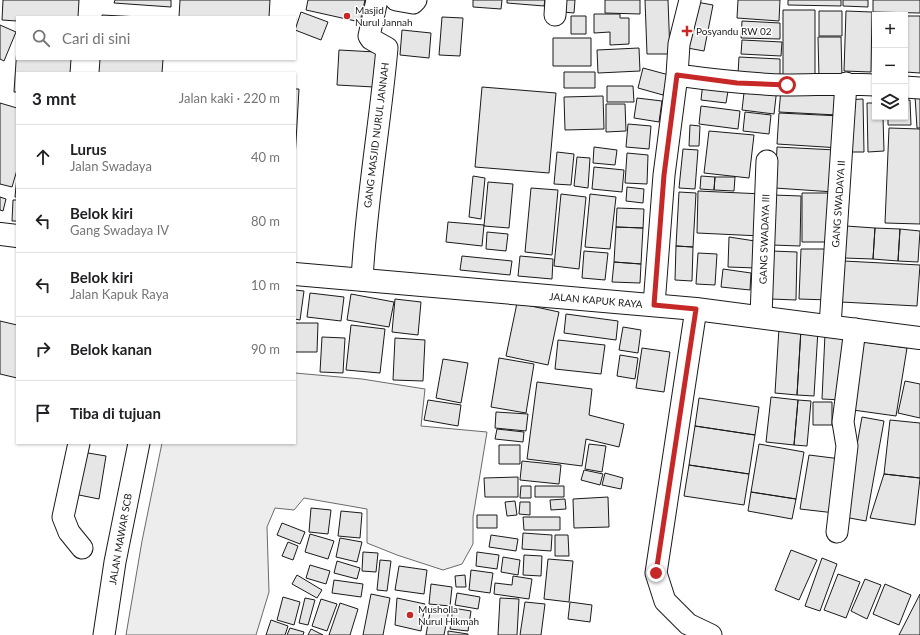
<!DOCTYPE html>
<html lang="id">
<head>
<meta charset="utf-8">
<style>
	:root { --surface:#fff; --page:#f2f2f2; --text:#202124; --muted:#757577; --line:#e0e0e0 }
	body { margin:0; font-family:Lato,sans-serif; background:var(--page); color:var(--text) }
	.controls { position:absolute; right:12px; top:12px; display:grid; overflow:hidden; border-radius:0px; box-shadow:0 1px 3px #0004 }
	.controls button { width:36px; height:36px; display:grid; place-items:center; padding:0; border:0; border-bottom:1px solid var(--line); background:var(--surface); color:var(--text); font:20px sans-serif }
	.stop { position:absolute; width:12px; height:12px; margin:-9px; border:3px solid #c62828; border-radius:50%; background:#fff }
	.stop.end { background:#c62828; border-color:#fff; box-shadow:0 1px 4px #0008 }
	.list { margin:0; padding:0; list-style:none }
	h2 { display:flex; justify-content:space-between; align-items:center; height:52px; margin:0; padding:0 16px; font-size:17px }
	h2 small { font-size:13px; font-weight:400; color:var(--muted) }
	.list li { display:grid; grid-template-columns:26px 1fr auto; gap:12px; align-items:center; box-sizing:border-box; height:64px; padding:0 16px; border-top:1px solid var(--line) }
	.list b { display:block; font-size:15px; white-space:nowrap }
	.list p { margin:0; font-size:13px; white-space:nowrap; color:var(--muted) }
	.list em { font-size:13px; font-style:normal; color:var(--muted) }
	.icon { flex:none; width:22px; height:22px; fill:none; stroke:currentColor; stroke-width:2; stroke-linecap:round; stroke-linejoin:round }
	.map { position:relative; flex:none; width:920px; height:635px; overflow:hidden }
	.search { position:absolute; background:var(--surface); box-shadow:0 1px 3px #0004; left:16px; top:16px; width:280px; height:44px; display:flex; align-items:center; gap:10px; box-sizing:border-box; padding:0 14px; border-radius:0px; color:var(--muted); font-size:15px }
	.panel { position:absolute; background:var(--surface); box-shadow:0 1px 3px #0004; left:16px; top:72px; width:280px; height:372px; border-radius:0px }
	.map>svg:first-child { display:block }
	.built { fill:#ededed; stroke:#6a6a6a }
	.building { fill:#e6e6e6; stroke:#1a1a1a }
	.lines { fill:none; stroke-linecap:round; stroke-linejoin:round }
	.minor-casing { stroke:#1a1a1a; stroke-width:23 }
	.major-casing { stroke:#1a1a1a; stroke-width:24 }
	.minor { stroke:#fff; stroke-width:21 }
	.major { stroke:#fff; stroke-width:22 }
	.route { stroke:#c62828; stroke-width:5 }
	.poi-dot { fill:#c62828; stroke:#fff; stroke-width:1.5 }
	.labels { text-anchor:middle; stroke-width:3; stroke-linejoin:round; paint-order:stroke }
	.poi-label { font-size:10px; fill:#1a1a1a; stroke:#fff; text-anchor:start }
	.street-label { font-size:10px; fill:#1a1a1a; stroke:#fff }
</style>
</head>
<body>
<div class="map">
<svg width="920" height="635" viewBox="0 0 920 635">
	<rect width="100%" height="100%" fill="#fff"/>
	<path class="built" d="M295 373 362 379 425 389 421 426 487 432 473 517V544L462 564 443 570 397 555 367 543V509L304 498 294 510 275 508 267 527 269 592 256 635H126L142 541 162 443H295Z"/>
	<path class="building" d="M3 0H79L78 17H17V21L2 20Z
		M115 0H171V7L114 3Z
		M180 0H270L269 17H179Z
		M308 0H365L360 22 306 10Z
		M473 0H502L501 9 473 7Z
		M507 0H545L544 6 507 3Z
		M563 0H575L574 13 563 12Z
		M605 0H640V14L605 13Z
		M645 0H668L670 54H647Z
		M738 0H780L779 21 737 18Z
		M788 0H841V6L788 5Z
		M843 0H868V7L843 6Z
		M873 0H920V13L873 12Z
		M691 1 713 5 704 51 682 47Z
		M783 10H815V79H783Z
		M819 11H842V36H819Z
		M846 11 872 12 871 72 844 71Z
		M301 12 328 22 321 40 295 30Z
		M874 13 899 14V15H875V71H873Z
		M594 14H620V18H629V44L610 45V32L594 33Z
		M102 15 140 17H102Z
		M571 16H586V34H571Z
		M905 16H920V73L905 72Z
		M442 17 463 18 460 56 439 55Z
		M742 21 780 23V39L741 38Z
		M0 25 16 32 4 61 0 59Z
		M402 30 431 33 429 58 400 55Z
		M818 37H841L842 78H819Z
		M553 38H591V66H553Z
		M742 40 782 42 781 56 741 54Z
		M17 47V59H71L70 73H17V92H14Z
		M639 48 640 71 598 73 597 50Z
		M339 50 376 52 374 87 337 85Z
		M739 57 780 59V76L738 74Z
		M100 59H163L162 73H99Z
		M643 68 669 75 663 95 638 88Z
		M564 72H595V88H564Z
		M703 82 729 85 726 103 701 100Z
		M745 84 777 88 774 114 742 110Z
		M607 86H633L634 102H607Z
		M482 87 556 93 549 173 475 167Z
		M295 89H299L295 159Z
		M781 89 838 92 837 115 779 112Z
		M603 96 604 129 565 130 564 97Z
		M915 96 920 97V128H917Z
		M637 98 662 101 659 122 634 118Z
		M863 99 864 152H847L846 100Z
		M905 100H910L911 125H888V117H905Z
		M0 103 17 108V170L12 187 0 184Z
		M867 103H875V117H883L884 151 868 152Z
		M606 104H625L626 131 606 132Z
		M701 106 740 111 738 129 699 124Z
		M745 112 771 115 769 134 743 131Z
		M779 113 841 116 840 148 777 144Z
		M628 124 651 126 649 149 626 147Z
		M690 125 700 126 699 146H689Z
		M889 128 920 129V224L885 223Z
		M709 131 754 135 749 178 704 173Z
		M594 147 617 150 615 165 593 163Z
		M777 147 836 150 834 192 775 188Z
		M683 149 698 150 695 189 679 188Z
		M557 152 574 154 571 185 554 184Z
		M627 153 648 155 647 184 625 183Z
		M577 157 590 158 588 188 574 186Z
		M594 167 624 170 622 192 592 189Z
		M17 176V197H15Z
		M473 176 485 178 481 219 469 217Z
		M701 176 715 177 714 190 700 189Z
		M715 177H735L734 191 714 190Z
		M488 182 513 184 509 228 484 226Z
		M627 187 644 189 643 203 626 201Z
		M531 188 558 190 552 255 525 252Z
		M698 191 763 194 761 236 697 233Z
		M679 192 696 193 693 247 676 246Z
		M802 193H833L832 242H802Z
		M561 194 586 197 579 269 554 266Z
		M590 194 616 197 610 249 585 247Z
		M773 195 801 196 800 246 772 245Z
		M0 197 6 199 3 211 0 210Z
		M13 200H17V221H12Z
		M617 208 644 209 643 228 616 227Z
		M448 222 484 225 482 246 446 242Z
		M846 226 875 228 873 259 844 258Z
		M616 227 643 228 641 264 614 262Z
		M875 228 900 229 898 261 873 259Z
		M900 229 920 231 918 262 898 261Z
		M487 232 508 234 506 251 486 249Z
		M729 237 755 241 757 268 728 267Z
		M676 246 693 247 692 281 675 280Z
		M801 249H830L829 300 799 299Z
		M584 251 608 253 605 280 582 278Z
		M772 251 797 252 796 300 771 299Z
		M698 253 717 254 715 285 696 284Z
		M462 256 512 261 510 275 460 270Z
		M520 256 553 259 552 279 518 276Z
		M844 261 920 265 917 306 841 302Z
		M614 262 641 264 640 283 612 282Z
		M723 269 751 273 750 290 721 287Z
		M295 290 304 291 300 320 295 319Z
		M310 293 344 297 341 321 307 317Z
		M351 294 394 302 389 327 347 320Z
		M395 299 421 302 418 335 392 332Z
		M517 303 559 312 548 365 506 356Z
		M566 314 618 321 616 340 564 333Z
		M0 321 17 325V378L0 374Z
		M295 323H318L317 352H295Z
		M351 325 385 329 380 373 346 370Z
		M623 327 641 330 638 353 619 350Z
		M779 328 801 329 797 395 775 393Z
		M801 329 818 330 814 396 797 395Z
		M825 334 846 335 843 400 822 399Z
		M322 337 345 338 343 373 320 372Z
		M395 338 425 340 423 381 393 380Z
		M558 340 605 345 601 374 555 369Z
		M864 342 907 348 896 416 853 410Z
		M642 348 670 352 664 392 636 388Z
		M620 355 638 358 635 379 617 376Z
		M499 358 534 364 526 413 491 407Z
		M443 359 468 363 461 403 436 398Z
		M905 381 920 384V418L898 413Z
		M537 382 592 389 589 415 624 424 619 447 586 439 582 466 527 459Z
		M771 397 798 400 794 445 766 442Z
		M699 398 759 407 755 435 695 426Z
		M428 400 461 405 458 426 424 420Z
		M798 400 811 401 807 446 794 445Z
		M813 402H832V425H813Z
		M496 412 528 414 526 431 495 428Z
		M862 417 884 421 866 521 844 517Z
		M890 420 920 423V478L884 474Z
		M695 426 755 435 749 474 689 465Z
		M497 429 524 432 523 442 495 439Z
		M589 444 606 446 602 472 585 469Z
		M759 444 804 452 796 499 751 492Z
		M499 445H520V464H499Z
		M82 452 106 456 99 499 74 494Z
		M809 455 841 459 835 513 800 509Z
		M522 461 561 465 559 484 520 480Z
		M689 465 749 474 744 505 684 496Z
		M584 470 603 474 600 485 581 480Z
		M605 473 623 478 621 489 602 485Z
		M884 474 920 478 915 525 870 518Z
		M518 477V497H485L484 478Z
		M521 486H531V498H520Z
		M535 486H564V497H535Z
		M751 492 796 499 792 519 748 511Z
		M608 497 609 527 574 528 573 499Z
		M565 499 566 509 551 510 550 500Z
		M515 501 517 515 507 516 505 502Z
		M520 502H530V515L519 514Z
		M311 508 331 510 328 534 309 532Z
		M341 511 362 513 360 538 338 536Z
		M477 515H497V528H477Z
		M523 517H560V530H524Z
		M282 523 305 532 300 544 277 535Z
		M523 533 552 535 551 551 522 549Z
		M310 534 334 541 328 559 305 552Z
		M491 535 518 539 516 551 489 547Z
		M555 535H568L569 556H555Z
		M340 538 362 542 357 562 336 557Z
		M288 542 298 546 293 560 282 556Z
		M791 550 817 560 799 600 775 590Z
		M363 552 378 553 376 572 362 571Z
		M477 552 499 555 497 569 476 566Z
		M524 555 542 556 541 576 523 575Z
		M503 557 520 560 518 575 501 572Z
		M822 558 837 564 820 611 805 606Z
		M548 559 573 561 569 602 544 599Z
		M380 560 391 561 387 591 377 590Z
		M337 561 360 568 357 579 334 573Z
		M310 565 330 571 326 584 306 578Z
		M399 566 427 570 424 594 395 590Z
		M471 570 493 573 490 593 469 590Z
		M838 574 860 582 846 618 824 610Z
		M297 575 322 590 317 598 292 584Z
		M465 575 466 587H456L455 576Z
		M513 576 532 579 529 599 494 594 495 583 512 585Z
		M865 579 881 585 867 619 851 611Z
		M334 580 363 584 361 597 332 593Z
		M431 584 452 587 450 606 429 604Z
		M885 584 911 595 899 625 873 614Z
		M457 593 480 597 478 609 455 605Z
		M371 594 390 598 383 635H363Z
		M920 594V635H899Z
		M283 597 300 602 294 625 277 620Z
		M305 598 315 600 308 625 299 623Z
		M397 598 425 604 421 631 395 625Z
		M500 598 519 599 517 635H498Z
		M321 599 337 604 327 631 312 626Z
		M525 602 545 604 541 635H520Z
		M570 602 592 605 590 622 568 619Z
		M340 603 358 609 350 635H329Z
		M431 607 449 610 444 635H426Z
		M453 608 471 611 468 631 450 629Z
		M271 620 288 626 285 635H266Z
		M290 628 304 632 303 635H287Z
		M311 629 323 635H308Z
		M448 631 468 634V635H448Z"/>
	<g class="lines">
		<defs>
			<path id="minor" d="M396 0 413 3 416 0
				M555 15 556 0
				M677 75C713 80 749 84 786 85 816 85 845 83 875 85
				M905 87 920 88
				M362 280C366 202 380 126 387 48L371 39 369 36 377 0
				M654 305 664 175 677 75 679 44 690 0
				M696 309 656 573 665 601 688 624 711 635
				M761 316 767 161
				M830 326 846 83
				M79 443 63 517 69 532 82 548
				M837 532 847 446 843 422 855 329
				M104 635 115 562 139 443"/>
			<path id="major" d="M0 234 17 236
				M295 274 696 309 920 338"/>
		</defs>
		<use href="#minor" class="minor-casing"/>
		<use href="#major" class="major-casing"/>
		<use href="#minor" class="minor"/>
		<use href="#major" class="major"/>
	</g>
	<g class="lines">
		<path class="route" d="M656 573 696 309 654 305 664 175 677 75 737 83 787 85"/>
	</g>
	<g class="poi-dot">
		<circle cx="347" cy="16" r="4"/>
		<path d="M685 25h4v4h4v4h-4v4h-4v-4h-4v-4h4z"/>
		<circle cx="410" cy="615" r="4"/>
	</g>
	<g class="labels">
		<g class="poi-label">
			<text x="355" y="14">Masjid<tspan x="355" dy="12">Nurul Jannah</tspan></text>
			<text x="696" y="35">Posyandu RW 02</text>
			<text x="418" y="613">Musholla<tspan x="418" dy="12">Nurul Hikmah</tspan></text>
		</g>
		<g class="street-label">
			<text transform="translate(376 135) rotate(-83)" y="4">GANG MASJID NURUL JANNAH</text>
			<text transform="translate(838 204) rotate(-86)" y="4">GANG SWADAYA II</text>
			<text transform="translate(764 239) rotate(-88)" y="4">GANG SWADAYA III</text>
			<text transform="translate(596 300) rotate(5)" y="4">JALAN KAPUK RAYA</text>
			<text transform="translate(120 539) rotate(-80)" y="4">JALAN MAWAR SCB</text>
		</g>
	</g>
</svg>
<div class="controls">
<button>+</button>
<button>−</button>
<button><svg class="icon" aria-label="layers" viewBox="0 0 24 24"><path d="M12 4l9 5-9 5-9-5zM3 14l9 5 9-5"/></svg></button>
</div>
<div class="stop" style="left:787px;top:85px"></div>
<div class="stop end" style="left:656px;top:573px"></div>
<div class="search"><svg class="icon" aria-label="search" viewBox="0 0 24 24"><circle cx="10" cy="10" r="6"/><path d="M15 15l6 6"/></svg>Cari di sini</div>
<section class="panel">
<h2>3 mnt<small>Jalan kaki · 220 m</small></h2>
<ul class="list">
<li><svg class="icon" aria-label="ahead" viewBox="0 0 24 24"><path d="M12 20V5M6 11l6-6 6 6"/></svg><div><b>Lurus</b><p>Jalan Swadaya</p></div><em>40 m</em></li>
<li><svg class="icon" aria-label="left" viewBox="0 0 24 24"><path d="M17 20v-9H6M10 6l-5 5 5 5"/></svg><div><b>Belok kiri</b><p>Gang Swadaya IV</p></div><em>80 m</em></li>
<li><svg class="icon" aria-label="left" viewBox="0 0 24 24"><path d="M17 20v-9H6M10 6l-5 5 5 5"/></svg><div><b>Belok kiri</b><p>Jalan Kapuk Raya</p></div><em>10 m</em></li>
<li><svg class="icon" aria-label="right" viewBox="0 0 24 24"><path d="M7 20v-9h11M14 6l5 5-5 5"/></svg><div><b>Belok kanan</b></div><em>90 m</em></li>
<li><svg class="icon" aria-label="arrive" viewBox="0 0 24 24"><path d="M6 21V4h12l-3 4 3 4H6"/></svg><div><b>Tiba di tujuan</b></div></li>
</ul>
</section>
</div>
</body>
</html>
